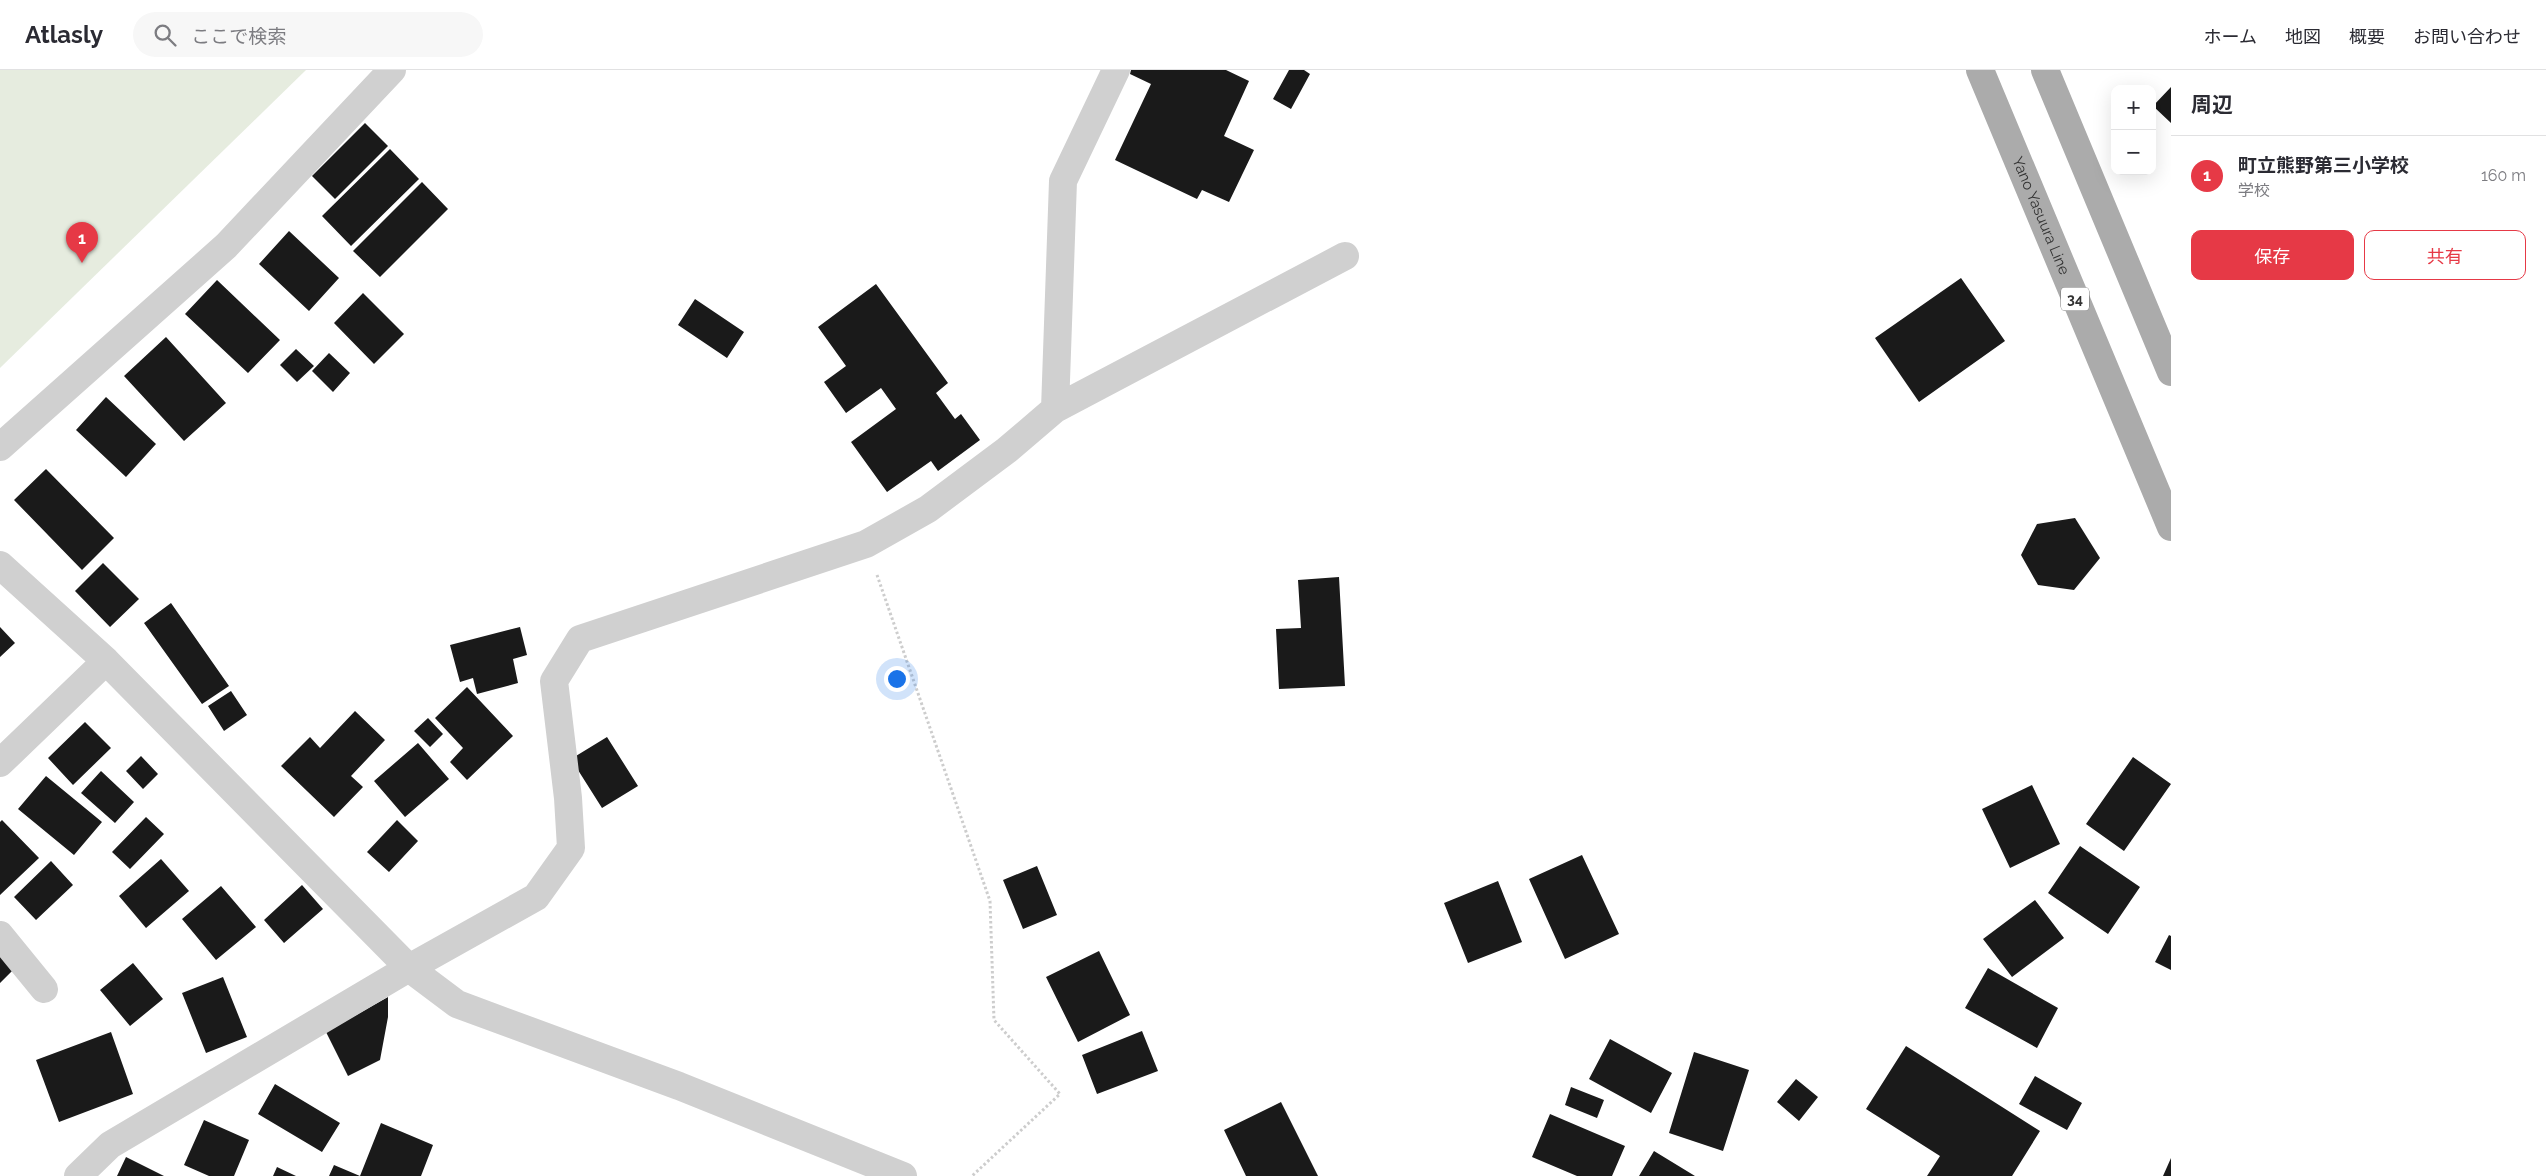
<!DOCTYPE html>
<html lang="ja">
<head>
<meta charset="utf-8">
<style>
	:root { --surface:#fff; --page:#f7f7f7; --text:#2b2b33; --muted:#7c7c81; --line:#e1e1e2; --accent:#e63946 }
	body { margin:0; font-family:Raleway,"Noto Sans JP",sans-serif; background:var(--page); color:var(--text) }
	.controls { position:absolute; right:15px; top:15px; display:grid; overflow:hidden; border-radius:10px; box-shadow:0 5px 20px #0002 }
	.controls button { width:45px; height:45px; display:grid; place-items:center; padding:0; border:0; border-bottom:1px solid var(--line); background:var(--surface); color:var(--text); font:25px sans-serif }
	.you { position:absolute; left:896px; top:608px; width:18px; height:18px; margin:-12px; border:4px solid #fff; border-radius:50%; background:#1a73e8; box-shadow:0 0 0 8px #1a73e833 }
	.badge { display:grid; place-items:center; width:32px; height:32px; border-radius:50%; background:var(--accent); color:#fff; font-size:16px; font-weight:700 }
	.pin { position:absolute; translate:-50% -41px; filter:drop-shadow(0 1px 2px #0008) }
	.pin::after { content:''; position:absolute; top:26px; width:18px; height:15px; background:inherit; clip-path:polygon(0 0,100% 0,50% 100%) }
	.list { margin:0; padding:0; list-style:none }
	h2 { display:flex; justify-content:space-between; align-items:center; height:65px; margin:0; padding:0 20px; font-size:21px }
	h2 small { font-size:16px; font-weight:400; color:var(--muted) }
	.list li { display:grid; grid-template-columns:32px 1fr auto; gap:15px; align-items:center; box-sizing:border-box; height:80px; padding:0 20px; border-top:1px solid var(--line) }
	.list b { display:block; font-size:19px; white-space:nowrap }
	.list p { margin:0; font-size:16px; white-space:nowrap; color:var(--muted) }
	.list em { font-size:16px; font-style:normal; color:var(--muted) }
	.actions { display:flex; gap:10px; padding:15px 20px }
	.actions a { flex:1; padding:11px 0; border:1px solid var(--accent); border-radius:10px; text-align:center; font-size:18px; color:var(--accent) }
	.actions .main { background:var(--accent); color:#fff }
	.icon { flex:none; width:28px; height:28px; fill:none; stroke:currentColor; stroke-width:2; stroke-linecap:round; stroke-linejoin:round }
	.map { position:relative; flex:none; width:2171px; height:1106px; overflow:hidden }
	header { display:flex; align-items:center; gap:30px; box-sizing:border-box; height:70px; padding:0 25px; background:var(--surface); border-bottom:1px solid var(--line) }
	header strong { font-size:24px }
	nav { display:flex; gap:28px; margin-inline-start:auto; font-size:18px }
	.search { width:350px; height:45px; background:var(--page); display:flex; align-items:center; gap:12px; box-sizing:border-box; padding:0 18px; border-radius:28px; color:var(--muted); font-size:19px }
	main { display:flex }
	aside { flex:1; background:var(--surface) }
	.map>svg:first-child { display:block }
	.green { fill:#e6ecdf }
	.building { fill:#1a1a1a }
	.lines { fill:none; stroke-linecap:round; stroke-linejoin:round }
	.path { stroke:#cdcdcd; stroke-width:3; stroke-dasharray:2.5 2.5; stroke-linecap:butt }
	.minor { stroke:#d0d0d0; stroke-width:28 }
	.major { stroke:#ababab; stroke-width:28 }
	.labels { text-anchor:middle; stroke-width:5; stroke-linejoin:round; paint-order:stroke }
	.shield { fill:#fff; stroke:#707070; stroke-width:1 }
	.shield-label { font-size:14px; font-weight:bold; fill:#333 }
	.street-label { font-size:15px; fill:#333; stroke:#fff }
</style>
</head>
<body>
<header>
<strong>Atlasly</strong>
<div class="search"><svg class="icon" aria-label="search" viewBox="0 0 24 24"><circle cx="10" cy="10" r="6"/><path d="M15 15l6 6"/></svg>ここで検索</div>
<nav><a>ホーム</a><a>地図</a><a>概要</a><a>お問い合わせ</a></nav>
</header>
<main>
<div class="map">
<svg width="2171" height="1106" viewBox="0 0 2171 1106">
	<rect width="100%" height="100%" fill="#fff"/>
	<path class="green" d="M0 0H306L0 298Z"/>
	<path class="building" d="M1131 0H1226L1249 11 1224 66 1254 80 1229 132 1202 120 1197 129 1115 90 1151 14 1130 4Z
		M1289 0H1304L1310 4 1291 39 1273 29Z
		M2171 17V53L2153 36Z
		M365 53 388 76 335 129 312 106Z
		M390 79 419 109 351 176 322 146Z
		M422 112 448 139 380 207 353 181Z
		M289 161 339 208 309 241 259 194Z
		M1961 208 2005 271 1919 332 1875 268Z
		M217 210 280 270 248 303 185 244Z
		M876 214 948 313 936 323 955 349 961 344 980 370 938 401 931 391 887 422 851 372 896 339 881 318 846 343 824 312 846 296 818 257Z
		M363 223 404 264 374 294 334 253Z
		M695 229 744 262 727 288 678 255Z
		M166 267 226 333 184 371 124 306Z
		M296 279 314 296 297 312 280 295Z
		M329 283 350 303 333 322 312 301Z
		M106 327 156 374 126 407 76 360Z
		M46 399 114 468 82 500 14 430Z
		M2075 448 2100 488 2074 520 2038 515 2021 485 2037 454Z
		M103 493 139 529 110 557 75 521Z
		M1339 507 1345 616 1279 619 1276 559 1301 558 1298 510Z
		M171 533 229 616 202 634 144 553Z
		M0 557 15 573 0 587Z
		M520 557 527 585 513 589 518 613 477 624 473 608 460 612 450 575Z
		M467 617 513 666 467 710 450 692 463 678 435 648Z
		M231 621 247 645 224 661 208 636Z
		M355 641 385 670 351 706 363 717 334 747 281 696 310 667 320 678Z
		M428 648 443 664 430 677 414 661Z
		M85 652 111 678 73 715 48 688Z
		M607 667 638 716 602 738 571 689Z
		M418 673 449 709 405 747 374 711Z
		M141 686 158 704 143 719 126 701Z
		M2133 687 2171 714 2124 781 2086 754Z
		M101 701 134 732 115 753 81 723Z
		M46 706 102 752 74 785 18 739Z
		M2032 715 2060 774 2010 798 1982 739Z
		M146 747 164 764 130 799 112 782Z
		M2 750 39 788 0 825V752Z
		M397 750 418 771 389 802 367 782Z
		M2080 776 2140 817 2108 864 2048 823Z
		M1582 785 1619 864 1565 889 1529 809Z
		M161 789 189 821 146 858 119 826Z
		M51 791 73 815 36 850 14 827Z
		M1037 796 1057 845 1023 859 1003 810Z
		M1498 811 1522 872 1468 893 1444 833Z
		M302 815 323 839 284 873 264 850Z
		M221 816 256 857 216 890 182 849Z
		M2035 830 2064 868 2012 907 1983 869Z
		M2169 865 2171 866V900L2155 892Z
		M1099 881 1130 945 1078 972 1046 907Z
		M0 886 13 900 0 913Z
		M133 893 163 929 130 956 100 920Z
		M1988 898 2058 938 2037 978 1965 938Z
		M223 907 247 967 206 983 182 923Z
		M388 927V947L380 990 348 1006 326 962Z
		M1142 961 1158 1001 1097 1024 1082 985Z
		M111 962 133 1024 59 1052 36 990Z
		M1610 969 1672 1003 1651 1043 1589 1009Z
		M1906 976 2040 1061 2012 1106H1927L1940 1086 1866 1039Z
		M1694 982 1749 1000 1723 1081 1669 1063Z
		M2035 1006 2082 1033 2067 1060 2019 1034Z
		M1796 1009 1818 1027 1799 1051 1777 1032Z
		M275 1014 340 1053 322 1082 258 1044Z
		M1571 1017 1604 1030 1597 1048 1565 1035Z
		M1281 1032 1318 1106H1246L1224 1060Z
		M1550 1044 1625 1076 1612 1106H1577L1532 1087Z
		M204 1050 249 1070 234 1106H209L184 1095Z
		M381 1053 433 1075 421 1106H329L334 1095 360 1106Z
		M1654 1081 1695 1106H1639Z
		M126 1087 164 1106H117Z
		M2171 1088V1106H2163Z
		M277 1097 296 1106H273Z"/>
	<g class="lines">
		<path class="path" d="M877 505 990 831 994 950 1060 1024 972 1106"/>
		<path class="minor" d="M1055 339 1063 111 1116 0
			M0 377 226 176 392 0
			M0 495 106 591 409 898 457 934 679 1016 903 1106
			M0 693 106 591
			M0 865 44 919
			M78 1106 110 1075 409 898 536 827 571 778 568 728 554 611 580 569 866 474 928 439 1007 380 1055 339 1345 186"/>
		<g class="major">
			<path id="s1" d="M1980 0 2171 457"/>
			<path d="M2045 0 2171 302"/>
		</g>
	</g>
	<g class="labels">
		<rect class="shield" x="2061" y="217.5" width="28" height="23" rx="4"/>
		<g class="shield-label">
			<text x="2075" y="234">34</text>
		</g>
		<g class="street-label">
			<text dy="5" stroke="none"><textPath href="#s1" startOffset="158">Yano Yasuura Line</textPath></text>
		</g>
	</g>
</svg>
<div class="controls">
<button>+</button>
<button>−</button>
</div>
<div class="you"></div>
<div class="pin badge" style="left:82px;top:193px">1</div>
</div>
<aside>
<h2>周辺<small></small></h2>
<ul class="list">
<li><span class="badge">1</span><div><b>町立熊野第三小学校</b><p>学校</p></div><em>160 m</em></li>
</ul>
<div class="actions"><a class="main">保存</a><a>共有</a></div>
</aside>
</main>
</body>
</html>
